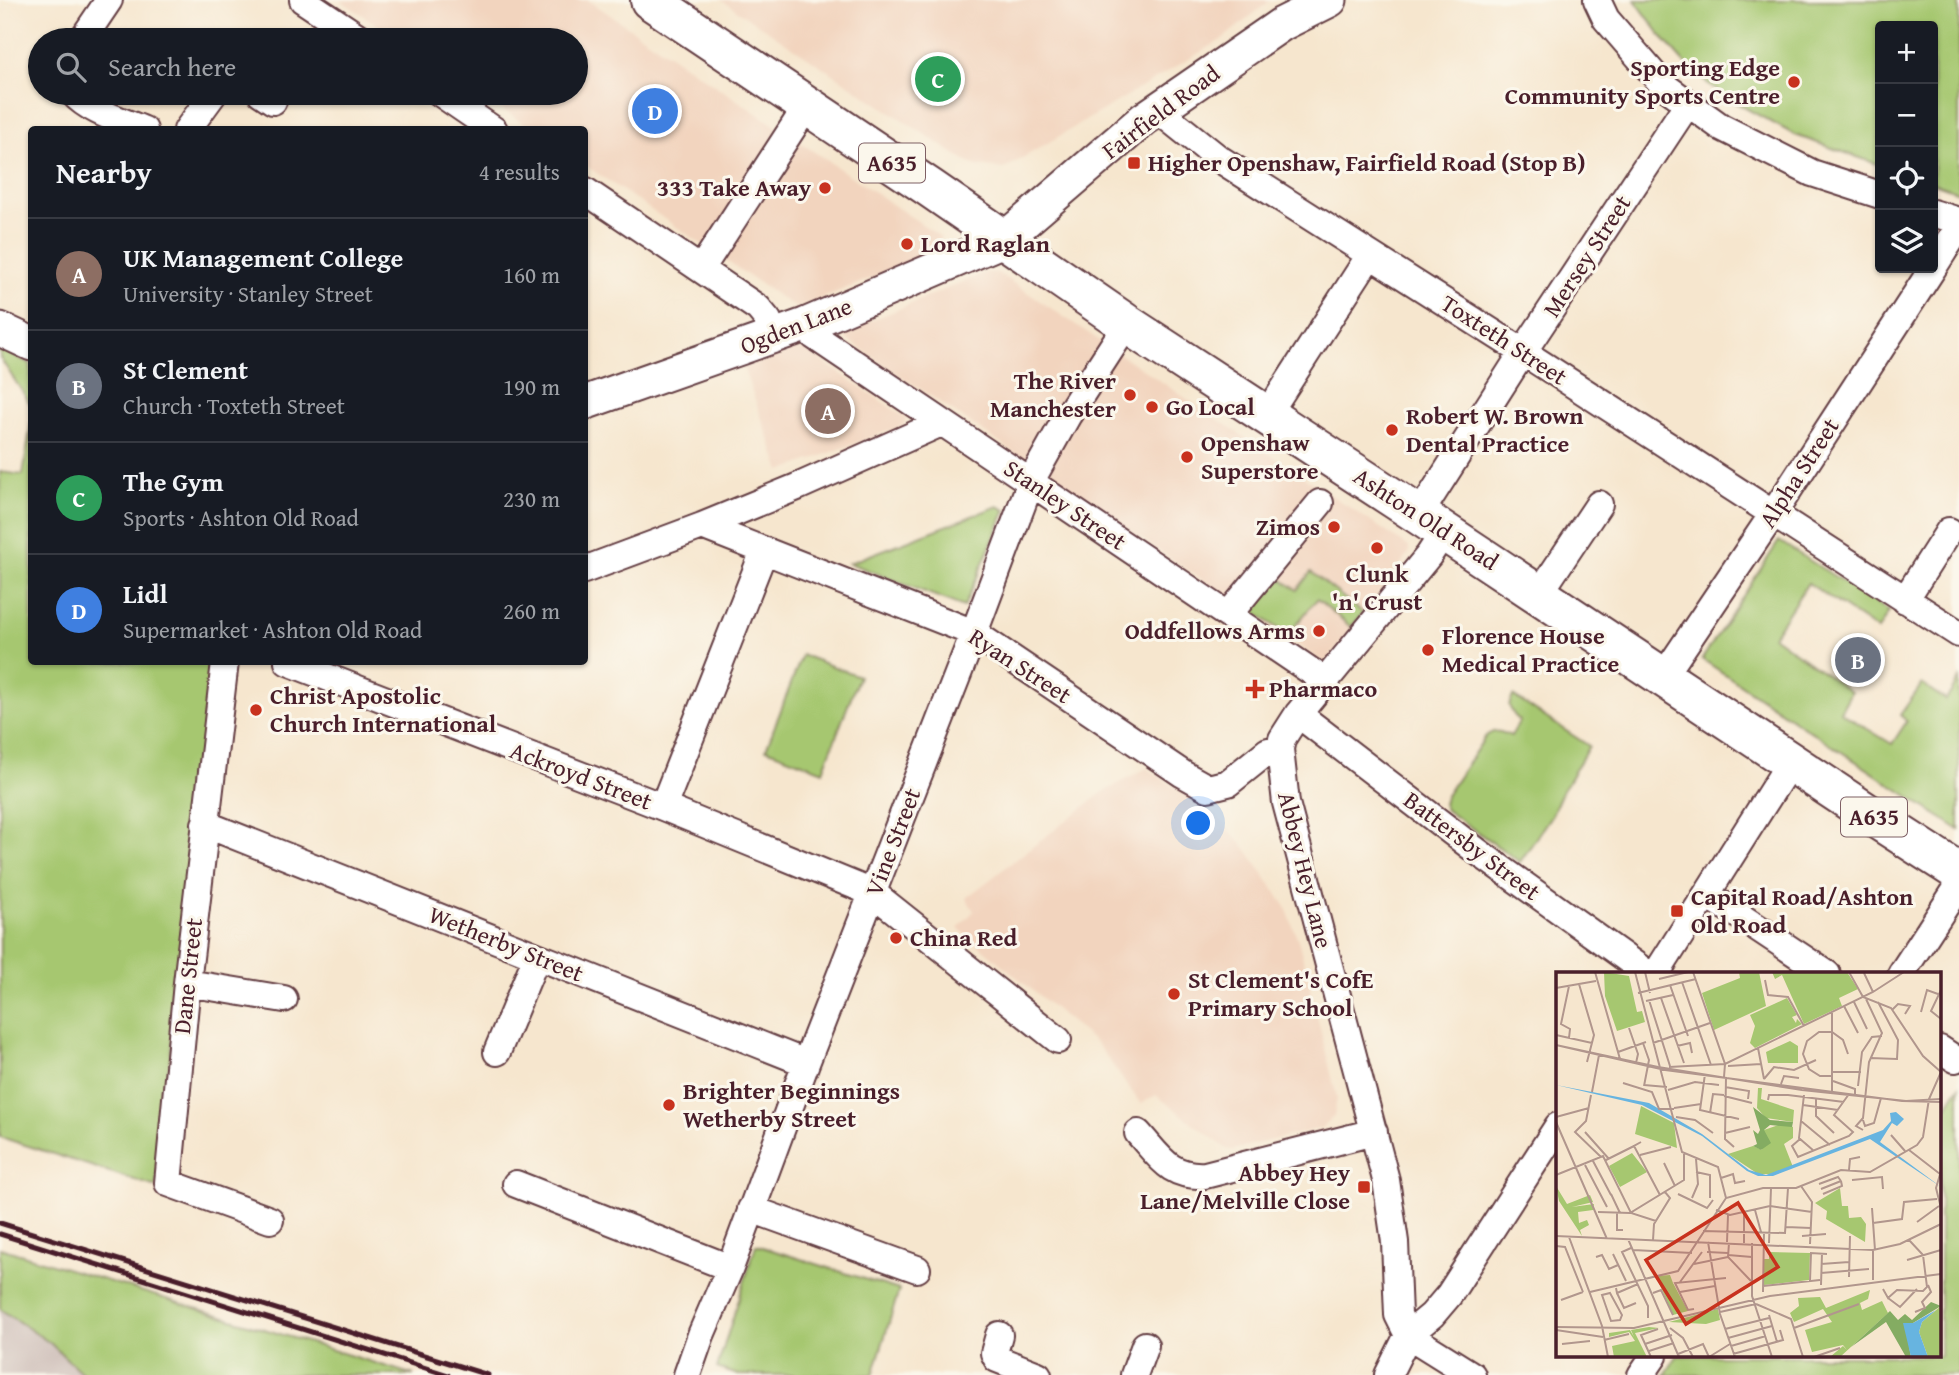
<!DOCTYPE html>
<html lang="en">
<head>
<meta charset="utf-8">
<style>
	:root { --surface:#171b24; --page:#242831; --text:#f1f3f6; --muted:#9ea1a6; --line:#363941; --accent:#0b8043 }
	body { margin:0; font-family:"Gentium Book Plus",serif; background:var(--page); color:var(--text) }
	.controls { position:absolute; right:21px; top:21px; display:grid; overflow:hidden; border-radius:7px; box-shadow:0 2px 5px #0004 }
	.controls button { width:63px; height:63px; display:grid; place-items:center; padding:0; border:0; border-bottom:2px solid var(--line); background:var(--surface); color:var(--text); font:35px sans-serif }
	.you { position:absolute; left:1199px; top:824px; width:24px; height:24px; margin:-18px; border:5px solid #fff; border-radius:50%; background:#1a73e8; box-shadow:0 0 0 10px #1a73e833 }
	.badge { display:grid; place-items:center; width:46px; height:46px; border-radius:50%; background:var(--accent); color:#fff; font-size:23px; font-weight:700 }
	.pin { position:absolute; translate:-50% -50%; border:4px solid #fff; box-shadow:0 2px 7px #0006 }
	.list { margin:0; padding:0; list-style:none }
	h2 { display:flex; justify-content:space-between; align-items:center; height:91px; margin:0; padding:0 28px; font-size:30px }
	h2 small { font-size:23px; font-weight:400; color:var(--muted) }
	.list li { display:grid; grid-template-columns:46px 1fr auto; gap:21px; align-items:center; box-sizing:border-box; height:112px; padding:0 28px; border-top:2px solid var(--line) }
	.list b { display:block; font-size:26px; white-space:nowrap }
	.list p { margin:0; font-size:23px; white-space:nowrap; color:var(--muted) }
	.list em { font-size:23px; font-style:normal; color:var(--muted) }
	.icon { flex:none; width:38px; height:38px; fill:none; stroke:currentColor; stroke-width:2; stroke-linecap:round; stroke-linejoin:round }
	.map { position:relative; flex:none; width:1959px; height:1375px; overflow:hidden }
	.search { position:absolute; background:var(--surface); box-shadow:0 2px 5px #0004; left:28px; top:28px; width:560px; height:77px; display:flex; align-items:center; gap:18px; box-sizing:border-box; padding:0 24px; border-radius:38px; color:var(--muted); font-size:26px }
	.panel { position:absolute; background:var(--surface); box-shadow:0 2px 5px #0004; left:28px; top:126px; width:560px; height:539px; border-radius:7px }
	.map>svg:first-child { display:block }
	.built { fill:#f2d4be }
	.industrial { fill:#cfc0ba }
	.green { fill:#a6c770; stroke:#78734e; stroke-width:2 }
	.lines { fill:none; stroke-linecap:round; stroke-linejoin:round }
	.minor-casing { stroke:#643d43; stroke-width:30 }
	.tertiary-casing { stroke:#643d43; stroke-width:37 }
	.trunk-casing { stroke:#643d43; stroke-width:42 }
	.minor { stroke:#fff; stroke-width:26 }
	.tertiary { stroke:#fff; stroke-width:33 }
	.trunk { stroke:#fff; stroke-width:38 }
	.rail { stroke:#4a1f2b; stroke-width:5 }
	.poi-dot { fill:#c8321e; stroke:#fbf7ec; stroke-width:2.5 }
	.labels { text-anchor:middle; stroke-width:6; stroke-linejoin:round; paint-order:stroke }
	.shield { fill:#fbf7ec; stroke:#7f6065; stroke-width:2 }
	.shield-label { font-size:23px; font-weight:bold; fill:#4a1f2b }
	.poi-label { font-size:24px; font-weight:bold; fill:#4a1f2b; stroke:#fbf7ec; text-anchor:start }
	.street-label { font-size:24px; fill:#4a1f2b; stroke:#fbf7ec }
	.inset-road { fill:none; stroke:#b1968d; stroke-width:2 }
	.view { fill:#c8321e; fill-opacity:0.15; stroke:#c8321e; stroke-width:3.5 }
	.inset-edge { fill:none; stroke:#4a1f2b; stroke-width:3.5 }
</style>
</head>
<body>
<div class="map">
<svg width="1959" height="1375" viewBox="0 0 1959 1375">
	<rect width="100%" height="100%" fill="#fbf7ec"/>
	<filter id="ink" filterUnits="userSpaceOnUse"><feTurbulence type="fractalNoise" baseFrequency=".0143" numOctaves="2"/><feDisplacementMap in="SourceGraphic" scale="14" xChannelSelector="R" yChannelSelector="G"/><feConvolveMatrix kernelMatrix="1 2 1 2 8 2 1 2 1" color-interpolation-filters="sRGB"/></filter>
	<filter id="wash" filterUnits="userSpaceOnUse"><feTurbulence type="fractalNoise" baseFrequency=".00686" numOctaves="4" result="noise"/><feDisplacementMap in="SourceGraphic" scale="28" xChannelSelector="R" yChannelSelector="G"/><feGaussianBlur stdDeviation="1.57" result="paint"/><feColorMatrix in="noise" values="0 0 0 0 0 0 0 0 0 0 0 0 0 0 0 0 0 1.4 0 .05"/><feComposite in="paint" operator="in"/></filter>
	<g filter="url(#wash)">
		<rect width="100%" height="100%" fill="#f6e6ce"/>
		<path class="built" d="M340 0H588L941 237 929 256 796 308 585 165 584 130 532 129 478 93H576V40H400Z
			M721 0H1271L1221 40 1004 169 977 166 965 161Z
			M986 272 998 273 1409 547V553L1325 663 845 338 847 331Z
			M800 346 906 418 904 425 781 471 743 367Z
			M1147 768 1217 816 1247 850 1286 907 1299 943 1337 1098 1334 1116 1321 1128 1232 1150 1227 1149 1156 1095 1141 1104 1097 1044 958 928 974 911 966 898 1102 793Z"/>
		<path class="industrial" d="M0 1309 50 1343 84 1375H0Z"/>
		<path class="green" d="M1635 0H1959V192L1933 183V26H1880V165L1795 135 1725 97 1689 68 1665 41Z
			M0 349 31 364V405L0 358Z
			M31 423 32 662H213L156 1187 0 1137V472L23 475Z
			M998 506 1006 510 964 607 849 563Z
			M1779 541 1889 611 1878 630 1808 583 1773 636 1851 692 1840 712 1892 744 1907 721 1900 715 1922 684 1946 700 1959 679V830L1702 659Z
			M1311 572 1363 613 1351 627 1317 599 1288 635 1254 612 1281 579 1297 590Z
			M802 655 859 676 823 771 766 749Z
			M1513 696 1589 746 1562 792 1552 814 1520 862 1446 810 1443 804 1445 797 1486 736C1496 728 1501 732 1511 736L1520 721 1514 715 1509 706Z
			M1959 1087V1375H1665L1677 1356H1940V1117Z
			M756 1245 899 1290 873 1375H738L717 1368Z
			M0 1248 414 1375H84L50 1343 0 1309Z"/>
	</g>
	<g filter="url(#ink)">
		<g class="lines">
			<defs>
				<path id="minor" d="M303 0 363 40
					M1597 0 1606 19 1663 85 1721 127 1812 173 1880 195
					M82 40 109 0
					M73 93C90 112 121 120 144 130
					M261 93 273 101
					M440 93 494 130
					M1158 110 1218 158 1523 352 1959 634
					M187 130 214 93
					M584 190 758 308 768 320 773 336
					M1933 213 1959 221
					M1933 268 1959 227
					M701 269 807 106
					M805 325 814 336 1327 682
					M1267 415 1370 255
					M1419 515 1523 352 1688 103
					M702 526 974 633 1183 774 1208 788 1228 783 1268 751 1280 749
					M584 570 702 526 797 487 941 423
					M1539 594 1599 504
					M1905 600 1949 531
					M1229 614 1320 503
					M225 662 187 983 168 1183 270 1220
					M288 662 663 807 873 893 1058 1040
					M1663 677 1773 514 1933 268
					M1298 714 1478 852 1648 974
					M663 807 764 551
					M205 824 806 1063
					M1708 895 1827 974
					M1656 974 1791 761
					M1901 974 1959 885
					M187 983 284 999
					M1940 1049 1955 1059
					M497 1052 537 956
					M1138 1133C1160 1157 1169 1177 1205 1175L1374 1132
					M516 1184 730 1268
					M751 1209 917 1269
					M999 1335 994 1353 997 1359 1038 1375
					M1408 1335 1398 1315 1395 1242 1386 1180 1286 803 1280 749 1282 739 1298 714 1429 555 1444 532
					M1408 1335 1472 1375
					M687 1375 701 1335 730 1268 806 1063 974 633 1031 481 1068 415 1127 324
					M1134 1375 1145 1345
					M1388 1375 1408 1335 1432 1315 1449 1295 1558 1126
					M1641 1375 1654 1356"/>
				<path id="tertiary" d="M0 329 32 344
					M584 403 805 325 1003 240 1144 119 1282 24 1330 0"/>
				<path id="trunk" d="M650 0 930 188 1127 324 1419 515 1878 820 1959 872"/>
			</defs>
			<use href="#minor" class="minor-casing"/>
			<use href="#tertiary" class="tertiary-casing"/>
			<use href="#trunk" class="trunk-casing"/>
			<use href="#minor" class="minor"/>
			<use href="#tertiary" class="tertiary"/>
			<use href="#trunk" class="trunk"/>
			<path class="rail" d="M0 1223 488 1375
				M0 1234 448 1375"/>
		</g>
	</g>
	<g class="poi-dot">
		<circle cx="1794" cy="82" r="7"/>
		<rect x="1127" y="156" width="14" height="14" rx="3.5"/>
		<circle cx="825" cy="188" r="7"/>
		<circle cx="907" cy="244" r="7"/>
		<circle cx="1130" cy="395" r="7"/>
		<circle cx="1152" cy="407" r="7"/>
		<circle cx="1392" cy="430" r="7"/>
		<circle cx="1187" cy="457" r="7"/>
		<circle cx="1334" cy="527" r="7"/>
		<circle cx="1377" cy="548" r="7"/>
		<circle cx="1319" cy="631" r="7"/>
		<circle cx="1428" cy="650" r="7"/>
		<path d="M1251.5 678.5h7v7h7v7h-7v7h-7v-7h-7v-7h7z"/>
		<circle cx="256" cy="710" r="7"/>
		<rect x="1670" y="904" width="14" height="14" rx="3.5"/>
		<circle cx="896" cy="938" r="7"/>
		<circle cx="1174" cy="994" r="7"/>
		<circle cx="669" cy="1105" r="7"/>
		<rect x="1357" y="1180" width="14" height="14" rx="3.5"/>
	</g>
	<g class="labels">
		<g class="shield">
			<rect x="859" y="143.5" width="66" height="39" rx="5"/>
			<rect x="1841" y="797.5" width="66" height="39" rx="5"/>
		</g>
		<g class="shield-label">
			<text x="892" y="171">A635</text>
			<text x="1874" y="825">A635</text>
		</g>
		<g class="poi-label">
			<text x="1780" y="76" text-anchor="end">Sporting Edge<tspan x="1780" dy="28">Community Sports Centre</tspan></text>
			<text x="1148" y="171">Higher Openshaw, Fairfield Road (Stop B)</text>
			<text x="811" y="196" text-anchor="end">333 Take Away</text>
			<text x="921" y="252">Lord Raglan</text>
			<text x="1116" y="389" text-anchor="end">The River<tspan x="1116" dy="28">Manchester</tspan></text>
			<text x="1166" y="415">Go Local</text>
			<text x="1406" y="424">Robert W. Brown<tspan x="1406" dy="28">Dental Practice</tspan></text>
			<text x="1201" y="451">Openshaw<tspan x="1201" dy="28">Superstore</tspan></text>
			<text x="1320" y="535" text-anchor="end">Zimos</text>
			<text x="1377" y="582" text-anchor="middle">Clunk<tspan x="1377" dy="28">'n' Crust</tspan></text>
			<text x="1305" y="639" text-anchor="end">Oddfellows Arms</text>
			<text x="1442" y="644">Florence House<tspan x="1442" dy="28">Medical Practice</tspan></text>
			<text x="1269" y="697">Pharmaco</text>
			<text x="270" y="704">Christ Apostolic<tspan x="270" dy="28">Church International</tspan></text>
			<text x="1691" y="905">Capital Road/Ashton<tspan x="1691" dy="28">Old Road</tspan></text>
			<text x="910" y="946">China Red</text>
			<text x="1188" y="988">St Clement's CofE<tspan x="1188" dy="28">Primary School</tspan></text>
			<text x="683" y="1099">Brighter Beginnings<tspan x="683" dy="28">Wetherby Street</tspan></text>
			<text x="1350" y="1181" text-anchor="end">Abbey Hey<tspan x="1350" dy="28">Lane/Melville Close</tspan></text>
		</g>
		<g class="street-label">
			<text transform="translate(1161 112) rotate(-37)" y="8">Fairfield Road</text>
			<text transform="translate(1587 256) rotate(-57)" y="8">Mersey Street</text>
			<text transform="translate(796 326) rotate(-21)" y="8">Ogden Lane</text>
			<text transform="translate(1504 340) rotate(33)" y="8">Toxteth Street</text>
			<text transform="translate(1799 473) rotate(-57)" y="8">Alpha Street</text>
			<text transform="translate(1065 505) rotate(34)" y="8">Stanley Street</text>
			<text transform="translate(1426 519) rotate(33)" y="8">Ashton Old Road</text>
			<text transform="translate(1020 666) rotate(33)" y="8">Ryan Street</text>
			<text transform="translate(581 776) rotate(21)" y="8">Ackroyd Street</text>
			<text transform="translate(893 842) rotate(-69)" y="8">Vine Street</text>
			<text transform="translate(1472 846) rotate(37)" y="8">Battersby Street</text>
			<text transform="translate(1305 870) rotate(76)" y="8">Abbey Hey Lane</text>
			<text transform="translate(506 944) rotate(22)" y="8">Wetherby Street</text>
			<text transform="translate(188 976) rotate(-84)" y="8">Dane Street</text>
		</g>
	</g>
	<g transform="translate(1556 972)">
		<rect width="385" height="385" fill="#f6e6ce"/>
		<path d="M48 0 73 4 81 40 86 39 89 50 61 59 49 24ZM183 0H203L210 34 158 58 146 21 184 6ZM216 0H291L302 17 283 26 286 34 248 52 226 3 219 7ZM231 26 241 43 236 45 240 51 241 47 246 52 199 76 194 71 199 54 194 43ZM234 69 242 74V91H212L210 80ZM202 116H206L205 127 238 138 237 150 210 146 201 136ZM85 134 118 151 121 176 79 162ZM228 151 237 155V166L228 172 237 195 220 202H202L172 182 197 174 206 178 208 158ZM76 181 91 200 64 215 53 194ZM0 214 11 232 34 223 37 230 16 235 38 232 37 238 22 240 23 251 31 248 33 253 24 258 26 264 3 229ZM284 216 286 234H292L293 246 305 245 310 252 309 270 270 247 271 239 259 231ZM213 280 254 281 253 308 208 313V287H213ZM114 303 117 311 132 339 117 343 100 304ZM314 318 312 327 304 331 306 338 326 329 332 341 284 385H274L287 374 291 378 287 373 256 380 249 358 276 350 267 337 238 350 234 341 243 334 242 326 264 325 270 336ZM385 334V385H372L363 360 366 350ZM162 337 164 348 150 352 113 350ZM93 355 103 356 79 361 91 385H58L56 374 79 369 73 360 53 365V361L74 358 78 365 75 358Z" fill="#a6c770"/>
		<path d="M197 135 214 148 237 150 236 155 214 153 208 158 215 171 205 178 197 174 201 172 197 158 202 162 204 158ZM375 330 385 334 357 351H349L355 385H350L330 350 295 375 334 339 342 348 349 342 356 348Z" fill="#84ac62"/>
		<path d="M0 113 93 131 146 162 193 198 210 203 327 158 335 149 334 141 340 140 348 147 341 154 336 151 324 170 385 215 314 167 217 204H202L191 199 146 164 86 133ZM380 338 366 350 363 360 372 385H355L347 351H357Z" fill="#67b4e0"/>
		<path class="inset-road" d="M39 0 64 87M79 0 126 180 162 195 170 226M89 0 94 21M137 0 169 92 168 105M293 0 307 25 335 36 367 84 385 100M308 1 317 20M103 7 132 0M209 8 212 23 232 25 248 54M126 10 155 93M23 12 38 63 31 90M114 13 132 64M0 16 40 9M385 18 375 39 385 47M82 21 140 7M105 26 128 91M93 28 114 94M90 29 117 23M298 30 311 57M288 34 302 61M336 38 342 32 354 34 349 42M365 40 371 18 382 22M73 56 82 82 80 91M0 63 36 71M13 66 14 57 5 52 13 14M87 71 93 88 88 114M97 71 154 51M0 73 109 98 346 129 385 130M0 73 102 95 246 118 350 129 385 127M121 74 134 71 136 81M202 76 208 107M62 80 90 70M314 86 341 87 342 68 322 30M172 94 205 92M113 95 169 92 317 20 348 0M277 100H305M149 102 144 138 183 147M277 104H264L253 97 247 82 251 69 263 60H276L287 68 292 82M170 105 169 167 178 175M208 107 218 95 238 98 260 88M277 109 299 117V122M67 111 96 120 103 137H118M225 112 228 104 243 106M88 113 111 115M302 114 306 80 316 65 326 64M169 115 193 119 192 127M112 118 139 110 163 113M276 119V41M36 120 43 83M35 123 30 149 19 160 45 185M248 123 243 166 258 179M168 124 196 131M260 126V144L278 161M212 128 213 123H232L288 130M247 133 282 138M118 136 145 132M154 141 157 122 168 123M0 145 33 136M120 145 139 148 157 161M307 148 309 154 318 151 325 126M245 149 274 173M0 150 51 267M307 158 300 154 307 146 313 90 326 61 310 27M29 160 53 187M169 161 194 155M335 163 349 179M244 167 236 174 242 185 293 164 297 160 278 143 293 122M85 170 78 174 104 223M353 178 384 202M84 183 115 175M50 188 78 174M37 189 55 223M108 191 119 214M29 193 51 235M293 198 294 187 304 185M385 199 380 216 385 236M140 200 154 203V226M0 203 47 184 75 241 100 249M165 206 177 202 179 211 189 209M296 208 326 205 327 217M263 212 282 205 285 209M245 214 256 230 254 272M265 217 285 209M55 222 64 241M122 222 151 236 157 228M267 222 286 214 285 209M136 226 142 212 140 187M214 234 256 240M316 236 319 278M160 238 174 243 214 234M199 238 205 260M42 240 74 241 128 208V182M61 241V258H67M361 250 383 234M317 251 346 247 348 230 381 227M230 255 255 256M147 259 229 261 232 216M0 264 317 278 344 272 385 252M246 264 270 262M13 265 46 354 52 385M72 267 123 385M97 268 98 252 114 226 109 220M152 270 164 342 179 385M171 270 172 243M173 271 172 285 195 309M188 271V241M196 271V324L216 385M213 271 215 216M0 274 9 275 27 320M75 276 66 280 92 334V346M77 278 136 281M317 278V308M151 280 172 281M57 282 70 309M172 283 196 285M40 285 46 283 53 297 62 293M351 288 385 278M138 292 172 285M265 292 293 290M265 301 313 297M293 305 294 264M254 309 255 281 271 282M124 310 146 280M265 313 266 281M207 314 264 308M60 316 61 321 82 312M327 317 332 326 341 318 367 319 371 315 367 283 353 268M34 320 122 299 170 226 207 216H240L285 198 314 200 361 173 367 165 373 127 385 100M124 320 159 314M207 320 208 260M54 321 66 343 64 348 55 349 46 323ZM61 321 68 336 80 331M97 321 105 318 117 343M332 326 344 335 361 317M5 328 27 320M200 332 235 347 247 385M138 337 132 338 119 311 170 306M164 340 200 332M359 340 369 336 366 330 375 320 372 313M213 343 221 370M0 355 78 356 214 324 385 302M114 356 127 366 137 385M238 356 303 332M169 357 213 346M0 358 47 365M172 366 216 354M48 368 73 362M6 372 34 369M89 372 116 363M175 374 210 364M93 379 118 371M122 382 147 372 153 385M177 382 227 368 224 358M95 385 85 363 102 357M153 385 174 372M258 385 284 376"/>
		<path class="view" d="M182 231 222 295 130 352 90 288Z"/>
		<rect width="385" height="385" class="inset-edge"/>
	</g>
</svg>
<div class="controls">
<button>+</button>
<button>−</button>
<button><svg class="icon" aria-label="locate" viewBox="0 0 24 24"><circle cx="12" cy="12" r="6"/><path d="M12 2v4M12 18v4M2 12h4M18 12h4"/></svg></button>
<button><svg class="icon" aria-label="layers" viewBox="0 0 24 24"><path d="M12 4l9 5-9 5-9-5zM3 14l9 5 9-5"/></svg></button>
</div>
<div class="you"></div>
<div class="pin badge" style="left:828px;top:411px;background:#8d6e63">A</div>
<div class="pin badge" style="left:1858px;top:660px;background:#6b7280">B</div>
<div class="pin badge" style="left:938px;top:79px;background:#2e9e5b">C</div>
<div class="pin badge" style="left:655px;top:111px;background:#3f7fe0">D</div>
<div class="search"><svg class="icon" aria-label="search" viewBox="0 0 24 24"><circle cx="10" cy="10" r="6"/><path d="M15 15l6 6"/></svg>Search here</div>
<section class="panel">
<h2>Nearby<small>4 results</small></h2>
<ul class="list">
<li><span class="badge" style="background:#8d6e63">A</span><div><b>UK Management College</b><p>University · Stanley Street</p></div><em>160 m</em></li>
<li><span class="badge" style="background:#6b7280">B</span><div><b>St Clement</b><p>Church · Toxteth Street</p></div><em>190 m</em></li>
<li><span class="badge" style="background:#2e9e5b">C</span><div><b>The Gym</b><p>Sports · Ashton Old Road</p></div><em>230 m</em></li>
<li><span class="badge" style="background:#3f7fe0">D</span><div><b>Lidl</b><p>Supermarket · Ashton Old Road</p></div><em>260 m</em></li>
</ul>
</section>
</div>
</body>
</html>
